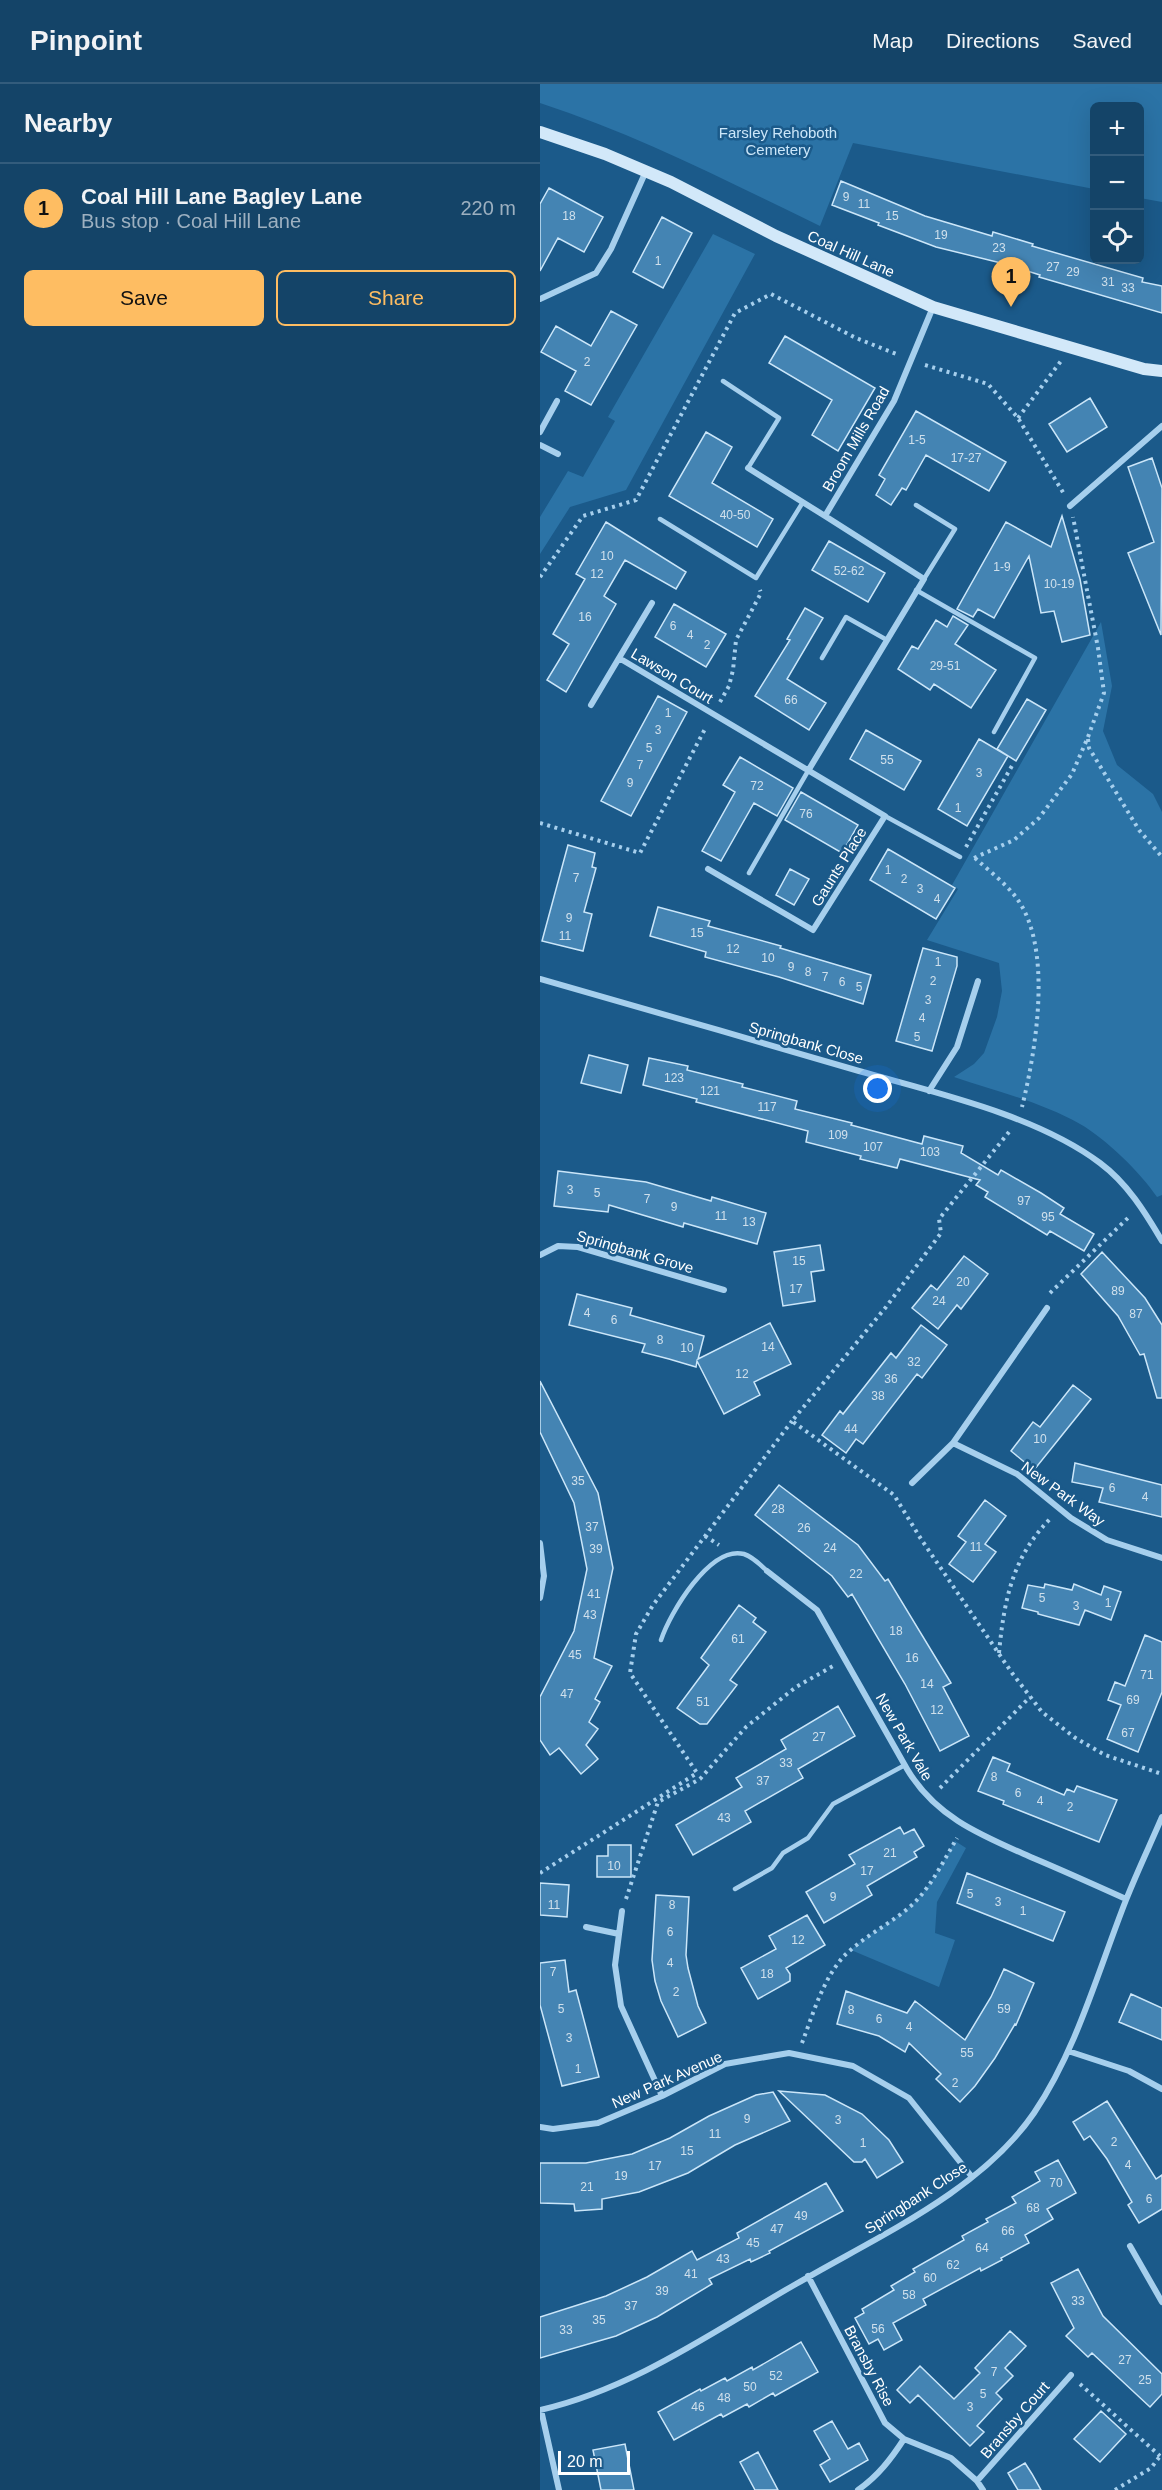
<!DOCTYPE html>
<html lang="en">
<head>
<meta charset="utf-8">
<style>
	:root { --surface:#144468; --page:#214e71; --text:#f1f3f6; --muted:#9db0c0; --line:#335c7c; --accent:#febd62 }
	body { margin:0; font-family:Arial,sans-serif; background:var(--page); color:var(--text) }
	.controls { position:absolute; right:18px; top:18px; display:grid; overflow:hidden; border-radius:9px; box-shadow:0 6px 24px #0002 }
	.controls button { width:54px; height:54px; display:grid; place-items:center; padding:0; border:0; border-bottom:2px solid var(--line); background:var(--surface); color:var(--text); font:30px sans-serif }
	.scale { position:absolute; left:18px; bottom:15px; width:72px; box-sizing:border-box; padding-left:6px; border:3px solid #fff; border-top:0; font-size:16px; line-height:21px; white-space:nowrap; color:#fff; -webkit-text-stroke:4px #1b5a8a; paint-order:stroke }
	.you { position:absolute; left:338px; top:1005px; width:21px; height:21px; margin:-15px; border:4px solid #fff; border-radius:50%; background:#1a73e8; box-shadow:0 0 0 9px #1a73e833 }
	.badge { display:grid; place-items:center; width:39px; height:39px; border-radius:50%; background:var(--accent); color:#111; font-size:20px; font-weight:700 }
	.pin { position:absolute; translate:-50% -50px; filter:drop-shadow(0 2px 3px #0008) }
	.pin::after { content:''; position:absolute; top:32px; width:21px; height:18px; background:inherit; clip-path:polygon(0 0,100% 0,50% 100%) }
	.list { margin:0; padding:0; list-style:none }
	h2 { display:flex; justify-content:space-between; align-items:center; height:78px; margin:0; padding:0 24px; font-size:26px }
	h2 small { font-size:20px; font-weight:400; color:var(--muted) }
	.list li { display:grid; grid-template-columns:39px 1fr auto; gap:18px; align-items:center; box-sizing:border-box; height:90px; padding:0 24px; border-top:2px solid var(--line) }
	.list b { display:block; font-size:22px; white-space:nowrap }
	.list p { margin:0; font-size:20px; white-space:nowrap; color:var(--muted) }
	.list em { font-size:20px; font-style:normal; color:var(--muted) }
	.actions { display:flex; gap:12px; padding:18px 24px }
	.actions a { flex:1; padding:14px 0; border:2px solid var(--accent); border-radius:9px; text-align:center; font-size:21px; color:var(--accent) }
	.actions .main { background:var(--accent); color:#111 }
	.icon { flex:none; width:33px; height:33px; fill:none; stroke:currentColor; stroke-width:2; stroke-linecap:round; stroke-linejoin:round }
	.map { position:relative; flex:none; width:622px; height:2406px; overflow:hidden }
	header { display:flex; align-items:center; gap:36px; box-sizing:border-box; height:84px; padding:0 30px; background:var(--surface); border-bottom:2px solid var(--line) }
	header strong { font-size:28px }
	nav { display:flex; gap:33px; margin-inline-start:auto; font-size:21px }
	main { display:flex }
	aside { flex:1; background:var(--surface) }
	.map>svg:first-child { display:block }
	.green { fill:#2b73a6 }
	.building { fill:#4484b3; stroke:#cbe6f9; stroke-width:1.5 }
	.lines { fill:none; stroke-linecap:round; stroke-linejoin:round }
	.path { stroke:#a6cfed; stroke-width:4; stroke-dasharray:3 4.5; stroke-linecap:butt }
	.lane { stroke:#a6cfed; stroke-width:4.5 }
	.street { stroke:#a6cfed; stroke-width:6 }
	.secondary { stroke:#d2e8f9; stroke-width:12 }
	.labels { text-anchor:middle; stroke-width:5; stroke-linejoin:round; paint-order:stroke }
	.number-label { font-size:12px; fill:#d0e0ec }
	.park-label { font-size:15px; fill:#cbe6f9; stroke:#1b5a8a }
	.street-label { font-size:15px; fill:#fff; stroke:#1b5a8a }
</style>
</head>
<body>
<header>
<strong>Pinpoint</strong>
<nav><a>Map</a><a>Directions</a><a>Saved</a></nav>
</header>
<main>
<aside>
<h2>Nearby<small></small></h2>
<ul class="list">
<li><span class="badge">1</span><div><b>Coal Hill Lane Bagley Lane</b><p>Bus stop · Coal Hill Lane</p></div><em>220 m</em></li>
</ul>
<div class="actions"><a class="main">Save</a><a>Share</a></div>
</aside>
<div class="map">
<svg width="622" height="2406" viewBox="0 0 622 2406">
	<rect width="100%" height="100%" fill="#1b5a8a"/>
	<path class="green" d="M0 0H622V118L600 114V22H554V105L313 59 280 142C187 97 98 51 0 19Z
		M173 150 215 170 86 406 30 423 0 470V433L28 387 43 393 75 337 68 333Z
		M561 538 572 602 563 647 577 681 613 710 622 728V1111L617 1113C601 1089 565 1054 540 1040 501 1018 456 1007 414 993L434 980 444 969 457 933 462 907 459 879 387 856 418 805 412 801Z
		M415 1757 426 1764 397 1818 395 1849 415 1856 399 1903 311 1866C330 1848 355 1837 374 1819 391 1802 403 1778 415 1757Z"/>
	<path class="building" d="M301 97 385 132 452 152 453 148 493 160 492 162 603 194 602 198 622 202V229L499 193 500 191 465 180 396 163 338 141 339 139 292 121Z
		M9 104 63 133 44 168 18 154 0 187V120Z
		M122 133 152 149 123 204 93 188Z
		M71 227 97 241 51 321 25 307 36 287 1 268 16 242 51 262Z
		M245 252 335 304 298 367 272 351 292 316 229 279Z
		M550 314 567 343 527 368 509 340Z
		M376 327 466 378 449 407 386 371 366 406 362 404 351 421 336 411 345 395 339 391Z
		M166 348 192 363 172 399 233 435 217 463 129 412Z
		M612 374 622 404 621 551 588 469 614 458 588 383Z
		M522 432 540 495 550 551 522 558 514 527 501 529 489 472 454 534 438 525 433 533 417 525 466 438 511 463Z
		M66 438 146 488 136 505 85 476 64 512 76 520 26 608 7 596 29 560 13 550 45 495 36 490Z
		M289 457 345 489 328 518 272 486Z
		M134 520 186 550 166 583 115 553Z
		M265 524 283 534 247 595 286 619 269 646 215 612 250 556 247 555Z
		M413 532 428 541 415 560 456 586 431 624 394 600 390 606 358 585 372 562 378 565 396 536 407 543Z
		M118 612 147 628 91 732 61 717Z
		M487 615 506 626 476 677 457 665Z
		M326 646 381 677 364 706 310 675Z
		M439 655 468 672 427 742 398 725Z
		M200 673 253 704 237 732 214 719 181 777 162 767 195 708 183 701Z
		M261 708 318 741 302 769 245 736Z
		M28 761 55 769 52 783 56 784 44 828 52 830 43 867 2 857Z
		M348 765 415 804 396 835 330 796Z
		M250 785 269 795 254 821 236 811Z
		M118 823 170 837 168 842 241 862 240 864 331 891 323 920 239 893 165 873 166 868 110 852Z
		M383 864 417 873V882L392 967 356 957Z
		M49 971 88 981 81 1009 41 999Z
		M109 974 148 982 147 986 203 1000 202 1003 257 1017 255 1025 312 1039 311 1041 382 1060 384 1052 423 1062 421 1069 458 1091 461 1086 501 1109 524 1124 520 1130 554 1150 544 1167 510 1147 507 1151 445 1113 448 1108 436 1101 440 1096 360 1075 357 1084 320 1075 321 1072 266 1058 268 1047 156 1018 157 1015 103 1001Z
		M18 1087 106 1098 171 1117 172 1113 226 1129 217 1160 144 1139 143 1143 69 1121 68 1128 14 1122Z
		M280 1161 284 1186 271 1188 275 1217 243 1222 234 1168Z
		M562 1168 605 1214 622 1241V1314H617L604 1270 600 1271 578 1232 541 1190Z
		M424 1172 448 1190 421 1225 417 1221 398 1245 372 1224 391 1201 397 1206Z
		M37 1210 92 1224 90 1231 164 1252 158 1275 230 1239 251 1280 214 1298 220 1311 184 1330 157 1277 156 1283 129 1275 102 1268 105 1260 29 1241Z
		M381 1241 407 1261 382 1294 377 1290 323 1360 316 1355 306 1369 282 1351 300 1327 303 1330 351 1269 356 1274Z
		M0 1297 58 1409 73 1484 54 1574 72 1582 55 1615 60 1618 49 1638 58 1645 46 1661 58 1675 41 1690 19 1664 10 1671 0 1656V1613L34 1547 47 1485 34 1419 0 1348Z
		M533 1301 551 1315 494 1386 471 1367 493 1338 500 1343Z
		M535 1379 622 1401V1433L559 1418 563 1404 532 1398Z
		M239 1401 318 1461 345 1497 348 1495 411 1599 403 1603 429 1652 400 1667 365 1600 312 1510 308 1513 292 1492 215 1431Z
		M445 1416 466 1432 445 1460 456 1468 433 1498 409 1480 426 1458 418 1452Z
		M505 1500 532 1506 534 1500 561 1511 564 1502 581 1508 571 1536 545 1526 539 1541 498 1530V1528L482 1524 488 1501 504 1504Z
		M199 1521 216 1534 213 1538 226 1548 190 1596 197 1601 167 1640H160L137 1624 169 1581 161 1574Z
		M605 1551 622 1558V1608L598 1668 567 1655 581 1621 568 1616 575 1598 585 1602Z
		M298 1622 315 1652 258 1685 263 1694 205 1727 211 1738 153 1771 136 1741 202 1703 196 1694 246 1665 241 1656Z
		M453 1673 470 1680 467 1687 524 1711 527 1705 534 1708 537 1702 577 1716 559 1758 463 1720 464 1717 438 1707Z
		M360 1743 364 1750 374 1745 384 1762 374 1768 377 1773 327 1802 332 1811 284 1839 266 1808 315 1780 309 1771Z
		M68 1761H91V1793H57V1772H68Z
		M427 1789 525 1828 513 1857 417 1819Z
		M0 1799 29 1801 27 1833 0 1831Z
		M116 1811 149 1813 146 1871 148 1884 158 1922 166 1939 138 1953 121 1917 115 1897 112 1876Z
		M267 1831 285 1861 246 1884 250 1890V1897L218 1915 201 1884 236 1865 229 1852Z
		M25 1876 29 1908 36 1906 59 1993 22 2002 0 1921V1879Z
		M464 1885 494 1899 476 1941 475 1940 455 1974 435 2002 420 2018 396 1995 401 1990 369 1959 365 1968 339 1952 297 1940 306 1907 367 1929 375 1917 425 1956 451 1913Z
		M591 1910 622 1924V1956L579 1938Z
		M239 2007 285 2011 322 2030 349 2056 363 2078 337 2094 325 2075 322 2078H314Z
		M233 2008 250 2037 195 2061 148 2089 99 2108 62 2115V2125L35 2127 34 2120 0 2119V2079H46L92 2070 130 2054 169 2032 216 2011Z
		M567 2017 616 2095 622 2091V2125L599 2139 588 2121 592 2118 567 2075 550 2052 544 2056 533 2038Z
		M518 2076 536 2109 507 2125 513 2135 485 2151 489 2159 461 2174 462 2176 441 2187 440 2184 383 2215 386 2221 353 2239 362 2256 344 2266 338 2255 329 2260 315 2234 324 2229 322 2225 354 2206 351 2202 375 2188 373 2185 424 2156 422 2152 448 2138 446 2135 476 2119 472 2113 500 2097 495 2088Z
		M286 2099 303 2127 229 2167 230 2169 211 2178 210 2175 169 2195 172 2200 117 2233 76 2252 0 2274V2233L66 2212 107 2193 152 2167 157 2176 199 2154 197 2149Z
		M538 2185 563 2232 622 2290V2310L610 2323 552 2269 548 2273 526 2252 534 2244 511 2199Z
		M470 2247 486 2262 465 2284 473 2292 456 2309 462 2315 437 2342 444 2348 430 2362 378 2311 370 2319 357 2306 380 2282 414 2315 440 2289 435 2284Z
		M261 2258 278 2288 235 2312 233 2309 209 2323 207 2320 183 2333 181 2330 134 2356 118 2328 160 2305 161 2307 185 2294 187 2297 212 2283 213 2286Z
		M561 2327 586 2350 560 2378 534 2355Z
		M292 2337 308 2365 319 2359 328 2376 290 2398 280 2381 290 2375 274 2347Z
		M85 2360 94 2406H61L53 2366Z
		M218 2368 238 2406H215L200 2378Z
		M485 2379 492 2390 501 2406H478L475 2401 468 2389Z"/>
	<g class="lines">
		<path class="path" d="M385 281 448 300 478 334 524 410
			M478 334 521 277
			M0 493 43 432 96 416 195 229 231 210 316 254 359 271
			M180 618 189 602 193 586 196 556 221 509 220 506
			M548 655 549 664 599 746 622 773
			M0 739 100 769 166 643
			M426 763 473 680
			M434 774 474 756 499 734 532 690 548 653 564 609 558 564 533 433
			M435 774C448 786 464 798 475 812 514 861 496 966 482 1023
			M469 1048 399 1135 401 1149 346 1223 252 1337 354 1411 381 1455 472 1589 502 1628 534 1653 565 1671 622 1690
			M510 1209 591 1131
			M165 1452 179 1461
			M459 1569C464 1517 472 1473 511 1434
			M400 1704 490 1613
			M0 1789 157 1689 90 1589 96 1550 113 1521 252 1337
			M86 1815 118 1718 160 1695 206 1643 256 1603 293 1582
			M262 1959C273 1930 283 1895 304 1872 325 1851 353 1839 374 1819 392 1801 404 1776 417 1754
			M540 2300 620 2372
			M575 2406 611 2384 621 2371"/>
		<path class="lane" d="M183 297 239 334 208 384
			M376 421 415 445 384 495
			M120 435 216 494 263 418
			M376 506 495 574 454 648
			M282 574 306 533 347 556
			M345 732 420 773
			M209 789 268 687
			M121 1556C130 1529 170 1461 204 1470 213 1473 221 1481 227 1487
			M195 1805 232 1784 243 1769 268 1754 293 1720 365 1681"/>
		<path class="street" d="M0 215 56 189 71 165 106 87
			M0 348 17 317
			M0 361 18 370
			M208 384 285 432
			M530 422 622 342
			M79 574 112 519
			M51 621 79 574 345 732 273 846 168 785
			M268 687 384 495 285 432 354 317 393 223
			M0 895C106 925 213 956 319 987 396 1009 496 1031 560 1079 587 1099 605 1128 622 1157
			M389 1007 417 963 438 897
			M0 1171 18 1162 38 1163 184 1206
			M413 1359 477 1390 531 1434 567 1456 622 1474
			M372 1399 413 1359 507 1224
			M0 1459 4 1492 0 1514
			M227 1487 277 1526 367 1685C396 1734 443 1752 493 1774 524 1787 555 1801 586 1815
			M82 1827 75 1881 81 1922 122 2012
			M46 1843 79 1850
			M528 1967 589 1987 622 2005
			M0 2043 13 2045 58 2039 122 2012 185 1980 249 1969 313 1982 369 2014 432 2093
			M590 2162 622 2218
			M268 2192 345 2339 364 2355 411 2374 437 2397 443 2406
			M0 2326C93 2305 174 2247 256 2200 336 2153 440 2108 494 2029 537 1965 558 1887 586 1816 597 1788 610 1761 622 1733
			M1 2326 19 2406
			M437 2397 531 2291
			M318 2406C338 2392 351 2375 364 2355"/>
		<path class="secondary" d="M0 48 65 70 131 98 236 152 393 223 604 285 622 287"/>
	</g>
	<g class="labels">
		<g class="number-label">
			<text x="306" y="117">9</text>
			<text x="324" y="124">11</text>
			<text x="29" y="136">18</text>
			<text x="352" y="136">15</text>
			<text x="401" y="155">19</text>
			<text x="459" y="168">23</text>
			<text x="118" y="181">1</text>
			<text x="513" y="187">27</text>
			<text x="533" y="192">29</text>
			<text x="568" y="202">31</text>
			<text x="588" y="208">33</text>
			<text x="47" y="282">2</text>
			<text x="377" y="360">1-5</text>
			<text x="426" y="378">17-27</text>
			<text x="195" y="435">40-50</text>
			<text x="67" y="476">10</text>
			<text x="462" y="487">1-9</text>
			<text x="309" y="491">52-62</text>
			<text x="57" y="494">12</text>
			<text x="519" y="504">10-19</text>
			<text x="45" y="537">16</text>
			<text x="133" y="546">6</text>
			<text x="150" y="555">4</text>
			<text x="167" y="565">2</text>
			<text x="405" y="586">29-51</text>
			<text x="251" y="620">66</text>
			<text x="128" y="633">1</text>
			<text x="118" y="650">3</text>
			<text x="109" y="668">5</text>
			<text x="347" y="680">55</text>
			<text x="100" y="685">7</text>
			<text x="439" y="693">3</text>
			<text x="90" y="703">9</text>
			<text x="217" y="706">72</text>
			<text x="418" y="728">1</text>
			<text x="266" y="734">76</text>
			<text x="348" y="790">1</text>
			<text x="36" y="798">7</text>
			<text x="364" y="799">2</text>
			<text x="380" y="809">3</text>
			<text x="397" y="819">4</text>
			<text x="29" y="838">9</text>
			<text x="157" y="853">15</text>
			<text x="25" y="856">11</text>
			<text x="193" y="869">12</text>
			<text x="228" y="878">10</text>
			<text x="398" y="882">1</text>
			<text x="251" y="887">9</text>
			<text x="268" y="892">8</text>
			<text x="285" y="897">7</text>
			<text x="393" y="901">2</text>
			<text x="302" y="902">6</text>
			<text x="319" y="907">5</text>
			<text x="388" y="920">3</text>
			<text x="382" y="938">4</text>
			<text x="377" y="957">5</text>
			<text x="134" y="998">123</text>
			<text x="170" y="1011">121</text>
			<text x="227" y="1027">117</text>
			<text x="298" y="1055">109</text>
			<text x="333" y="1067">107</text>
			<text x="390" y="1072">103</text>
			<text x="30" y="1110">3</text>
			<text x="57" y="1113">5</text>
			<text x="107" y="1119">7</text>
			<text x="484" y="1121">97</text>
			<text x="134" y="1127">9</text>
			<text x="181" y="1136">11</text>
			<text x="508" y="1137">95</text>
			<text x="209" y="1142">13</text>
			<text x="259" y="1181">15</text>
			<text x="423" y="1202">20</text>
			<text x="256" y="1209">17</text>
			<text x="578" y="1211">89</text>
			<text x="399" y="1221">24</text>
			<text x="47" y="1233">4</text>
			<text x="596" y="1234">87</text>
			<text x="74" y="1240">6</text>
			<text x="120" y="1260">8</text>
			<text x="228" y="1267">14</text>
			<text x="147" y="1268">10</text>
			<text x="374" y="1282">32</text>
			<text x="202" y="1294">12</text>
			<text x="351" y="1299">36</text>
			<text x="338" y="1316">38</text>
			<text x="311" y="1349">44</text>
			<text x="500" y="1359">10</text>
			<text x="38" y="1401">35</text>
			<text x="572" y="1408">6</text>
			<text x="605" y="1417">4</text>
			<text x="238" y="1429">28</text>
			<text x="52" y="1447">37</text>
			<text x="264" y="1448">26</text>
			<text x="436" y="1467">11</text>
			<text x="290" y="1468">24</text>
			<text x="56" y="1469">39</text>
			<text x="316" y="1494">22</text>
			<text x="54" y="1514">41</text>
			<text x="502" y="1518">5</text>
			<text x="568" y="1523">1</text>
			<text x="536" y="1526">3</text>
			<text x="50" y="1535">43</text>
			<text x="356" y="1551">18</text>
			<text x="198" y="1559">61</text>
			<text x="35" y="1575">45</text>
			<text x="372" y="1578">16</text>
			<text x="607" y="1595">71</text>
			<text x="387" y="1604">14</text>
			<text x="27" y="1614">47</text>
			<text x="593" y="1620">69</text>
			<text x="163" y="1622">51</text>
			<text x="397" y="1630">12</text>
			<text x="588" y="1653">67</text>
			<text x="279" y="1657">27</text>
			<text x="246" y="1683">33</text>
			<text x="454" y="1697">8</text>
			<text x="223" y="1701">37</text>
			<text x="478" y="1713">6</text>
			<text x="500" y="1721">4</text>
			<text x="530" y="1727">2</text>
			<text x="184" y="1738">43</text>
			<text x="350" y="1773">21</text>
			<text x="74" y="1786">10</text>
			<text x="327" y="1791">17</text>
			<text x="430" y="1814">5</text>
			<text x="293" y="1817">9</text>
			<text x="458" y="1822">3</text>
			<text x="14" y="1825">11</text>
			<text x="132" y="1825">8</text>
			<text x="483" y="1831">1</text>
			<text x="130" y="1852">6</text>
			<text x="258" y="1860">12</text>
			<text x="130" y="1883">4</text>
			<text x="13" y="1892">7</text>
			<text x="227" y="1894">18</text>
			<text x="136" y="1912">2</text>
			<text x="21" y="1929">5</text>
			<text x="464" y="1929">59</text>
			<text x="311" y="1930">8</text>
			<text x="339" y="1939">6</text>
			<text x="369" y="1947">4</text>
			<text x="29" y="1958">3</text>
			<text x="427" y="1973">55</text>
			<text x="38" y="1989">1</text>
			<text x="415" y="2003">2</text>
			<text x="207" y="2039">9</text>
			<text x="298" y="2040">3</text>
			<text x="175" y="2054">11</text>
			<text x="574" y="2062">2</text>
			<text x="323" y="2063">1</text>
			<text x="147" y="2071">15</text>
			<text x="588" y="2085">4</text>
			<text x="115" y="2086">17</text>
			<text x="81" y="2096">19</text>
			<text x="516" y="2103">70</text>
			<text x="47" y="2107">21</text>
			<text x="609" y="2119">6</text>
			<text x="493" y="2128">68</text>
			<text x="261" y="2136">49</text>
			<text x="237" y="2149">47</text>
			<text x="468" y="2151">66</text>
			<text x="213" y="2163">45</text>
			<text x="442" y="2168">64</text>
			<text x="183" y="2179">43</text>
			<text x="413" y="2185">62</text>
			<text x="151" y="2194">41</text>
			<text x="390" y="2198">60</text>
			<text x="122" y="2211">39</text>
			<text x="369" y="2215">58</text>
			<text x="538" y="2221">33</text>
			<text x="91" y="2226">37</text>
			<text x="59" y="2240">35</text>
			<text x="338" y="2249">56</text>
			<text x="26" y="2250">33</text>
			<text x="585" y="2280">27</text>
			<text x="454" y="2292">7</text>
			<text x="236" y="2296">52</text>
			<text x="605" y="2300">25</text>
			<text x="210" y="2307">50</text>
			<text x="443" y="2314">5</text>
			<text x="184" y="2318">48</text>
			<text x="158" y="2327">46</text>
			<text x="430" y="2327">3</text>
		</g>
		<g class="park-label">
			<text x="238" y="54">Farsley Rehoboth<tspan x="238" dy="17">Cemetery</tspan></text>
		</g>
		<g class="street-label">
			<text transform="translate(311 170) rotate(24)" y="5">Coal Hill Lane</text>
			<text transform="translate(316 355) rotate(-60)" y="5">Broom Mills Road</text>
			<text transform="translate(132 592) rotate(31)" y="5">Lawson Court</text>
			<text transform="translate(299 783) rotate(-58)" y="5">Gaunts Place</text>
			<text transform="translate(266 959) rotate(16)" y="5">Springbank Close</text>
			<text transform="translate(95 1168) rotate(16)" y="5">Springbank Grove</text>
			<text transform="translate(523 1410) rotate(36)" y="5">New Park Way</text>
			<text transform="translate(364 1653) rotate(60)" y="5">New Park Vale</text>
			<text transform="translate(127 1996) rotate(-24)" y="5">New Park Avenue</text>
			<text transform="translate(376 2114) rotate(-33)" y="5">Springbank Close</text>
			<text transform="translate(329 2282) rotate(62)" y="5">Bransby Rise</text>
			<text transform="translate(475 2336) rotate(-49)" y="5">Bransby Court</text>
		</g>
	</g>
</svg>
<div class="controls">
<button>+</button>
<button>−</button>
<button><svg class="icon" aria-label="locate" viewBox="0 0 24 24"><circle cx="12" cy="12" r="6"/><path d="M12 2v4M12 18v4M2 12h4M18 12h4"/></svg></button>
</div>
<div class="scale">20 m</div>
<div class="you"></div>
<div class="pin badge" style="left:471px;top:223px">1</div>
</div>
</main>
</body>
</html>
